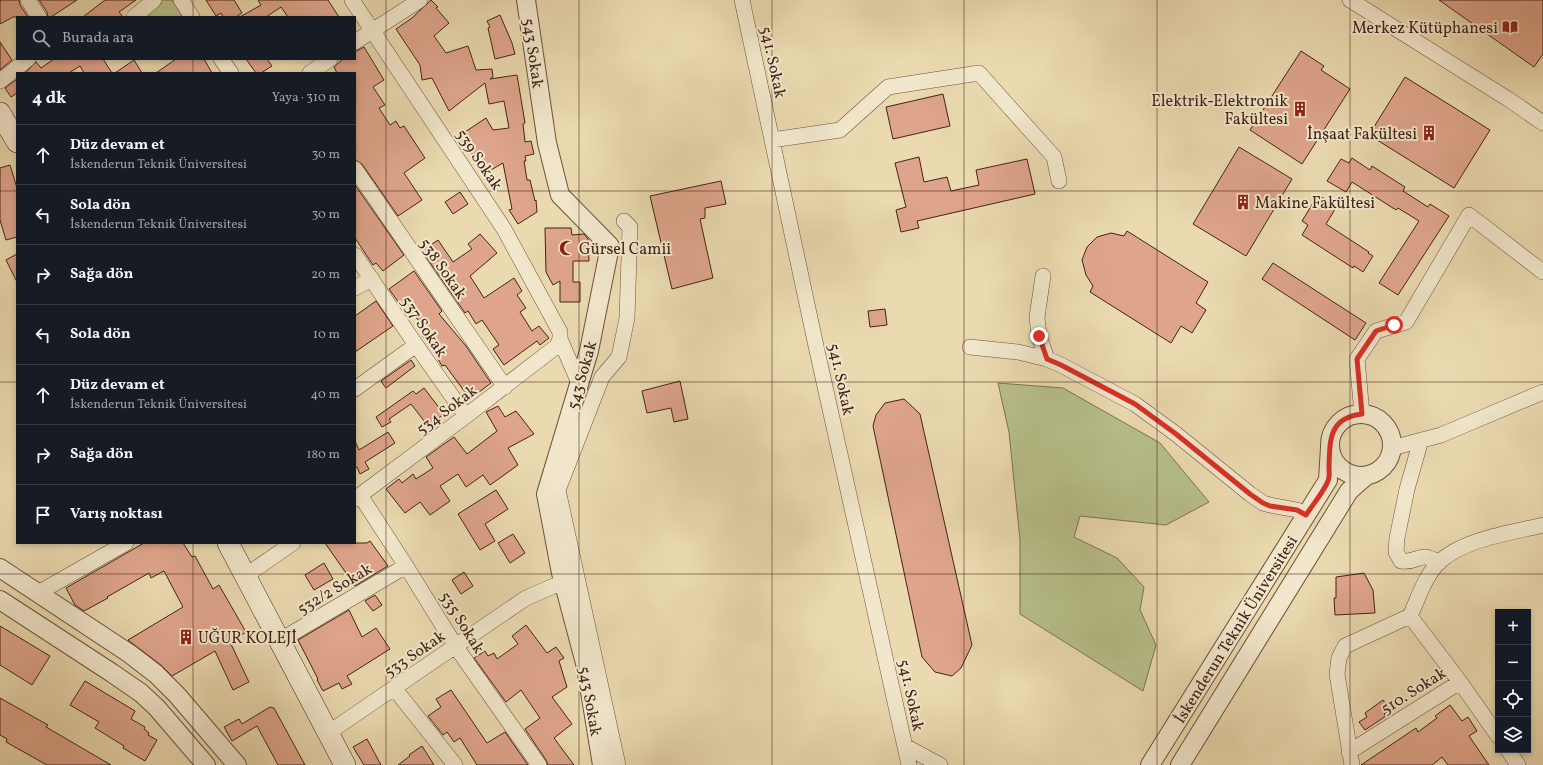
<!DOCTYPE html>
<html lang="tr">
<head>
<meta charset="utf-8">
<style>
	:root { --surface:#171b24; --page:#242831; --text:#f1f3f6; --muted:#9ea1a6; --line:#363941 }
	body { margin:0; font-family:Vollkorn,serif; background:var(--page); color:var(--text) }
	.controls { position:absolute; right:12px; bottom:12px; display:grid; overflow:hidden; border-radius:0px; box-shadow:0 2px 6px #0003 }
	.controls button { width:36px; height:36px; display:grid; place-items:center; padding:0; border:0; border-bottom:1px solid var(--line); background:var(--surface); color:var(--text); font:20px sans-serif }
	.stop { position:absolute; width:12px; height:12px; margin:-9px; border:3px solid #d93025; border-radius:50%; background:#fff }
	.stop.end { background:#d93025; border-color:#fff; box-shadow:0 1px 4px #0008 }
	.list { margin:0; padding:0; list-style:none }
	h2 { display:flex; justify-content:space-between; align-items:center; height:52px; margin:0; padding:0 16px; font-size:17px }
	h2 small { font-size:13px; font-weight:400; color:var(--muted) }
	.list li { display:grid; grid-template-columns:26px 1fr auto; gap:12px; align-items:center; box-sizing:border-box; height:60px; padding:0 16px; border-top:1px solid var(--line) }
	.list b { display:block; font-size:15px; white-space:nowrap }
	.list p { margin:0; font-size:13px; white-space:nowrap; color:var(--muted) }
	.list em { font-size:13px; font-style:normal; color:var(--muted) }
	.icon { flex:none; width:22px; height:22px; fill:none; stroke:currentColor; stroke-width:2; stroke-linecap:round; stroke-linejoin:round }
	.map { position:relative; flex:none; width:1543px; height:765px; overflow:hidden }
	.search { position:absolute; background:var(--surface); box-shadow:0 2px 6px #0003; left:16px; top:16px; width:340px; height:44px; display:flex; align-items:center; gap:10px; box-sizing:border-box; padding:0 14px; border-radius:0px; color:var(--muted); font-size:15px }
	.panel { position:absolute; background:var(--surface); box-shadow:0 2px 6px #0003; left:16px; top:72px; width:340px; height:472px; border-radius:0px }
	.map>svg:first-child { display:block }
	.green { fill:#b7c08b; stroke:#7d7251 }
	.building { fill:#dfa58c; stroke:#432317 }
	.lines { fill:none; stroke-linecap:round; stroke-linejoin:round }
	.minor-casing { stroke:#6d513d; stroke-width:16 }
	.tertiary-casing { stroke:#6d513d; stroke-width:20 }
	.secondary-casing { stroke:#432317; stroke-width:22 }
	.minor { stroke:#f2e7cc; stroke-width:15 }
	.tertiary { stroke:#f2e7cc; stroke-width:18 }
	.secondary { stroke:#f2e7cc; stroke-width:21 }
	.route { stroke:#d93025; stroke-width:5 }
	.grid { fill:none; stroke:#432317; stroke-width:1; stroke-opacity:0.55 }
	.labels { text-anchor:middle; stroke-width:4; stroke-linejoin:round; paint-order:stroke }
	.poi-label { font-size:16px; fill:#432317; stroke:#f2e7cc; text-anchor:end }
	.street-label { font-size:16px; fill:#432317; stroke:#f2e7cc }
</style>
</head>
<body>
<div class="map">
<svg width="1543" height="765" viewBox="0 0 1543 765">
	<rect width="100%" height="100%" fill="#ebdab0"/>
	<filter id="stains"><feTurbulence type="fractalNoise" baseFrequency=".005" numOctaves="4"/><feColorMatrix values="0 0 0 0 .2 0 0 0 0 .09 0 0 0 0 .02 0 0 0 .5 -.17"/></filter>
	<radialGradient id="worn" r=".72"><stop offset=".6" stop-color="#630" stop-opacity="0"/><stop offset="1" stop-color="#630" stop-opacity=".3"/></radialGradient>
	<path class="green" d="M162 0H172L183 17H141Z
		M998 383 1063 388 1160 443 1209 502 1166 525 1080 516 1074 537 1117 558 1144 587 1140 610 1156 645 1143 691 1020 614V540L1009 432Z"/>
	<path class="building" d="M0 0H19L20 5 28 17H13L0 24Z
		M39 0H77L51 17H48L47 12Z
		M105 0H136L119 12 123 17H83Z
		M206 0H234L242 13 236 17H223L221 13 216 16Z
		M258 0H328L339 17H288L281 7 266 17H240L261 5Z
		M431 0 438 7 436 8 449 23 434 36 446 53 468 46 476 70 492 69 493 77 490 79 517 75 525 123 523 124 525 142 531 141 534 154 525 156 526 161H524L527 180H530L535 201 536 200 537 212 518 224 509 210 512 209 503 163 484 174 471 152 470 153 459 136 486 118 493 130 509 128 504 101 489 104 485 83 449 111 432 78 422 80 420 65 396 29 412 18Z
		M1439 0H1543V54L1534 67Z
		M500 15 512 43 515 54 495 59 488 28 490 27 487 21Z
		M0 42 12 60 0 70Z
		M364 47 384 80 373 87 385 105 379 108 390 125 396 121 400 128 404 126 425 158 404 173 422 200 398 216 362 164 355 160V73H337L334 67 343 59H355V52Z
		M1301 51 1324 66 1321 70 1350 89 1302 164 1250 130Z
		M54 59H103L112 73H84L80 66 69 73H25L36 62 41 68Z
		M176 59H204L212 73H156Z
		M246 59H267L272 66 261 73H256Z
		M134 60 142 73H115Z
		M1405 77 1490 130 1454 188 1369 135Z
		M17 79V93L11 97 5 88Z
		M943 94 950 126 893 139 886 107Z
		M1239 147 1292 179 1246 256 1193 224Z
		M919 157 924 182 947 177 951 191 979 185 976 170 1027 159 1035 194 917 221 919 228 901 232 896 210 906 207 895 163Z
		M1352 158 1370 170 1372 166 1405 187 1403 191 1428 207 1430 204 1449 216 1398 295 1379 283 1419 221 1398 208 1396 210 1352 182 1346 192 1327 181 1341 159 1349 163Z
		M10 165 17 188V237L6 240 0 220V168Z
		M721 181 726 204 705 208V218L700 219 713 278 672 289 650 196Z
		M355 185 404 255 383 271 376 263 373 265 355 238Z
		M460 192 468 204 453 214 445 202Z
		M1318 195 1337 206 1326 224 1369 252 1368 253 1373 256 1363 272 1354 266 1353 268 1302 235 1308 225 1302 221Z
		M545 228H571L572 235 584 234 588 239 589 261H573V282H580V302H560V281L553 285 546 272Z
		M1127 231 1208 282 1196 303 1206 310 1192 333 1181 326 1171 343 1090 292 1093 286 1086 275 1082 260 1087 247 1097 237 1111 233 1124 236Z
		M480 234 497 253 470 276 484 298 514 278 522 291 517 295 526 308 520 312 532 331 539 326 549 338 540 345 537 341 504 365 493 349 499 345 482 320 476 324 468 311 465 313 422 251 438 240 453 262 472 249 468 244Z
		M17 254V282L6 260Z
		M1273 263 1366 323 1355 340 1262 279Z
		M414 271 442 311 439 314 466 346 491 383 470 399 445 365 442 366 434 352H435L421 334 425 330 407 304 402 307 389 289Z
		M376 301 393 326 355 352V316Z
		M885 309 887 325 870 327 868 311Z
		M411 360 415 366 386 388 381 381Z
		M680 381 688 419 674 422 671 408 647 413 642 391Z
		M424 388 444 414 428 426 411 404 389 419 391 422 382 427 376 417 413 391 416 394Z
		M904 399 920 414 972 645 961 668 952 676 935 672 922 657 873 426 876 415 885 403Z
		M498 406 505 417 516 411 534 434 508 448 518 465 490 485 483 475 466 487 458 474 440 486 450 501 430 515 420 502 405 513 386 489 399 479 402 483 413 474 416 479 433 468 426 457 454 437 467 454 497 431 486 412Z
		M388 432 395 443 365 462 369 469 360 474 357 467 355 468V441L359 450Z
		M496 490 508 509 485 524 495 541 480 550 458 514Z
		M513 534 525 553 510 563 498 543Z
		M370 541 388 566 355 586 325 543H367Z
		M144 543H183L192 557 195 556 213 589 219 585 246 632 230 642 249 682 233 690 215 651 172 676 162 666 128 640 183 607 164 571 151 578 149 573 107 597 108 598 84 611 75 605 66 588Z
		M324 563 333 579 314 590 305 575Z
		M464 572 473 586 461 594 452 580Z
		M1364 573 1373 590 1375 613 1335 615 1334 598H1336V577Z
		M375 595 382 605 373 611 365 601Z
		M349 610 362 637 376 628 390 649 347 676 352 684 342 689 339 683 323 691 317 680 318 679 298 640Z
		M526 625 547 653 556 647 564 658 559 661 567 687 552 697 572 724 554 738 574 765H548L546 760 525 729 540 718 521 690 506 702 474 658 485 651 488 656 494 653 497 659 518 644 512 636Z
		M0 626 50 656 32 685 0 665Z
		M85 681 135 711 131 719 145 727 144 729 149 733 148 735 157 740 145 761 123 748 124 746 95 728 99 722 70 705Z
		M451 690 487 743 505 732 528 765H477L460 738 454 742 447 732 443 735 428 716 441 707 436 699Z
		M0 698 48 725 46 727 111 765H47L6 742 7 739 0 735Z
		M1383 700 1390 709 1384 714 1386 716 1365 730 1359 722 1367 717 1365 713Z
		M1450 705 1462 721 1468 717 1477 731 1469 736 1489 765H1448L1442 757 1432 765H1361L1416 728 1418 732 1437 718 1435 716Z
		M270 707 274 708 305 765H278L257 726 232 741 224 727 239 719 242 724Z
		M367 739 381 765H364L353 747Z
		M422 746 434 765H398L410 756 409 755Z"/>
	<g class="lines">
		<defs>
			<path id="minor" d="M28 0 39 17
				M181 0 192 17
				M352 0 504 229 560 332V339L557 346 466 416 355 499
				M742 0 816 346 909 765
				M1350 0 1508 99 1543 123
				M134 17 154 0
				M355 42 420 0
				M221 59 231 73
				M310 73 330 59
				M0 81 28 59
				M772 140 840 130 888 87 979 73 1054 157 1059 181
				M355 169 505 387
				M355 255 416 345 466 416
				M1043 276 1037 317 1039 336 1047 359
				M355 288 372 279
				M560 339 579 383
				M970 347 1018 352 1047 359 1061 365 1135 404 1176 434 1250 494 1263 503 1270 505 1297 510 1306 515
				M355 389 416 345
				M1362 414 1357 359 1376 331 1406 322 1469 215 1543 272
				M1421 440 1407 489 1397 538 1396 552 1401 561C1418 564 1419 549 1439 563
				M1392 448 1441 435 1543 392
				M360 495 406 566 456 647 539 765
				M245 576 293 543
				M38 593 126 543
				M1410 616C1418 599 1425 576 1439 562 1464 539 1510 533 1543 525
				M279 641 406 566
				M394 688 455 765
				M328 733 526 598 563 582
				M905 746 940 765
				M1508 750 1518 765
				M1349 752 1460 682 1498 736
				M618 765 558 490 602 377 619 357 627 318 630 227 624 221
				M1352 765 1337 674 1339 658 1345 646 1410 616 1460 682"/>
			<path id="tertiary" d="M526 0 547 143 560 195 610 246 589 351 546 494 561 573 586 667 602 765
				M1330 445a31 31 0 1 1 62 0a31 31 0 1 1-62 0Z
				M0 568 130 654 156 674 177 695 237 765
				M0 600 112 673 141 693 157 708 206 765
				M1150 765 1328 480 1330 447
				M1180 765 1349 491 1366 476"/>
			<path id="secondary" d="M0 113 17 142
				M228 543 345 765"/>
		</defs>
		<use href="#minor" class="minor-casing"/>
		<use href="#tertiary" class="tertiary-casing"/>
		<use href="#secondary" class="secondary-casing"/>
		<use href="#minor" class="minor"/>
		<use href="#tertiary" class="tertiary"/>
		<use href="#secondary" class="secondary"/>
	</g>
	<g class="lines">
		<path class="route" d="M1039 336 1047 359 1061 365 1135 404 1176 434 1250 494 1263 503 1270 506 1297 510 1306 515C1313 504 1323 493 1328 481 1330 477 1329 471 1329 466 1330 439 1329 418 1362 414L1357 359 1376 331 1394 325"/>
	</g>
	<path class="grid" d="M193 0V17M386 0V765M579 0V765M772 0V765M964 0V765M1157 0V765M1350 0V765M193 59V73M0 191H17M355 191H1543M0 382H17M355 382H1543M193 543V765M0 574H1543"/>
	<defs>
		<symbol id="library-bare" viewBox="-9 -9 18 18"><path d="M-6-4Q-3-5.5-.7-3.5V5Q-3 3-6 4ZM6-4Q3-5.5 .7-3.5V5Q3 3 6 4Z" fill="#8f2418" stroke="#f2e7cc" stroke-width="2.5" paint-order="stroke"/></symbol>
		<symbol id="building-bare" viewBox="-9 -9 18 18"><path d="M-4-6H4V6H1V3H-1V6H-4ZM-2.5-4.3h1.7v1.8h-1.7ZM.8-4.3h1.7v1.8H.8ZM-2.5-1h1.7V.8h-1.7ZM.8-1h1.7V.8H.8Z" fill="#8f2418" stroke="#f2e7cc" stroke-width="2.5" paint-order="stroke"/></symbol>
		<symbol id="mosque-bare" viewBox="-9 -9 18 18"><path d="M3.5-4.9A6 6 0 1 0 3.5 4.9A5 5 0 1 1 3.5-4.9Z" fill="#8f2418" stroke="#f2e7cc" stroke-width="2.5" paint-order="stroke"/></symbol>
	</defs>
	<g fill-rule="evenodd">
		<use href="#library-bare" x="1499" y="16" width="22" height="22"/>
		<use href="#building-bare" x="1289" y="98" width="22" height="22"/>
		<use href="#building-bare" x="1418" y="122" width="22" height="22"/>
		<use href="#building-bare" x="1232" y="191" width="22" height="22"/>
		<use href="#mosque-bare" x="556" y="237" width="22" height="22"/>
		<use href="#building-bare" x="175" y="626" width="22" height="22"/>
	</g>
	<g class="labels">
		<g class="poi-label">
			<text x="1498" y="33">Merkez Kütüphanesi</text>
			<text x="1288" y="106">Elektrik-Elektronik<tspan x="1288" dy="18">Fakültesi</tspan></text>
			<text x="1417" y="139">İnşaat Fakültesi</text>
			<text x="1255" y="208" text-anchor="start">Makine Fakültesi</text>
			<text x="579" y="254" text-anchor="start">Gürsel Camii</text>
			<text x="198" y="643" text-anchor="start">UĞUR KOLEJİ</text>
		</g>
		<g class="street-label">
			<text transform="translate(534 53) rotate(82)" y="6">543 Sokak</text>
			<text transform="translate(774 62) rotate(78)" y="6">541. Sokak</text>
			<text transform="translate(480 159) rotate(56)" y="6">539 Sokak</text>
			<text transform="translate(444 268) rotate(55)" y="6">538 Sokak</text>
			<text transform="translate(425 326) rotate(56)" y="6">537 Sokak</text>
			<text transform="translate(581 375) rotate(-74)" y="6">543 Sokak</text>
			<text transform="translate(842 379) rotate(78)" y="6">541. Sokak</text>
			<text transform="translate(446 409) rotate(-37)" y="6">534 Sokak</text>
			<text transform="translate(334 588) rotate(-31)" y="6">532/2 Sokak</text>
			<text transform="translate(463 622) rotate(58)" y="6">535 Sokak</text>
			<text transform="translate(1235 629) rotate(-58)" y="6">İskenderun Teknik Üniversitesi</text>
			<text transform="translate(414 653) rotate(-34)" y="6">533 Sokak</text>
			<text transform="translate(1413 690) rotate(-32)" y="6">510. Sokak</text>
			<text transform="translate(912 695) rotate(78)" y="6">541. Sokak</text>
			<text transform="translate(591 701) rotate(80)" y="6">543 Sokak</text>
		</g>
	</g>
	<rect width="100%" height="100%" filter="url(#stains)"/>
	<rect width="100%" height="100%" fill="url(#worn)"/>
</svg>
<div class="controls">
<button>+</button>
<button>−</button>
<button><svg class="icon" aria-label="locate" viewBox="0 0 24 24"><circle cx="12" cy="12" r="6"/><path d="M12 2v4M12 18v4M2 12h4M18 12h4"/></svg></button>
<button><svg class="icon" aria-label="layers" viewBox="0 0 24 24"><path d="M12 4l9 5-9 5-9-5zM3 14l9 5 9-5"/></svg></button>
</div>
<div class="stop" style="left:1394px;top:325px"></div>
<div class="stop end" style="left:1039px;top:336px"></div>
<div class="search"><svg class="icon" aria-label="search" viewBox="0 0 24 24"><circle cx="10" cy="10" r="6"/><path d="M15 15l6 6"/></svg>Burada ara</div>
<section class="panel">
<h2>4 dk<small>Yaya · 310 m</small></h2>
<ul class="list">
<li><svg class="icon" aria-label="ahead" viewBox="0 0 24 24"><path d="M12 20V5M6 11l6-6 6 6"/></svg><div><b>Düz devam et</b><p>İskenderun Teknik Üniversitesi</p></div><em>30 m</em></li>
<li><svg class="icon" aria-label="left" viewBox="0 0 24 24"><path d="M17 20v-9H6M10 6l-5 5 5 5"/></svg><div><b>Sola dön</b><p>İskenderun Teknik Üniversitesi</p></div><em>30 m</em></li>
<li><svg class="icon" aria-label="right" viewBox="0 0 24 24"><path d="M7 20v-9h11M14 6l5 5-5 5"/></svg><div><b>Sağa dön</b></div><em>20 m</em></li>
<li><svg class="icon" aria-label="left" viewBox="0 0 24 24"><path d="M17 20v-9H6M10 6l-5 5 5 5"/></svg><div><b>Sola dön</b></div><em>10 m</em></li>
<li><svg class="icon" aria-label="ahead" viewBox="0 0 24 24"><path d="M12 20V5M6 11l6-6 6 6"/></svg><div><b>Düz devam et</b><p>İskenderun Teknik Üniversitesi</p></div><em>40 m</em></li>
<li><svg class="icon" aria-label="right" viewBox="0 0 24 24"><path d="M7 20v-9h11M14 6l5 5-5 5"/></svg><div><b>Sağa dön</b></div><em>180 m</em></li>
<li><svg class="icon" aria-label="arrive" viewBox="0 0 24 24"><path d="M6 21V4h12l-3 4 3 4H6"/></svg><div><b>Varış noktası</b></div></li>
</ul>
</section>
</div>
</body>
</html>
